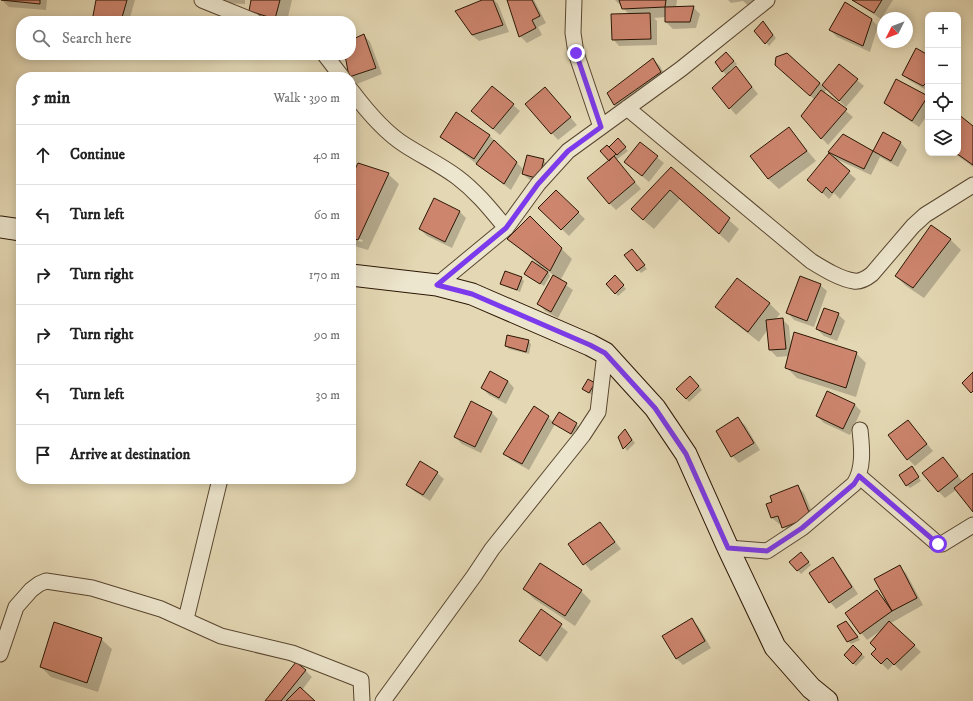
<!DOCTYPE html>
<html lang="en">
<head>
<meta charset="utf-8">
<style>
	:root { --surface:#fff; --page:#f6f6f6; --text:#222; --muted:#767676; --line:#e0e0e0 }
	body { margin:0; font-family:"IM FELL DW Pica",serif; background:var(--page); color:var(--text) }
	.controls { position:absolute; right:12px; top:12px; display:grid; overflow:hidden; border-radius:8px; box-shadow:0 2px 10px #0003 }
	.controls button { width:36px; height:36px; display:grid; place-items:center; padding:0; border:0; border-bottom:1px solid var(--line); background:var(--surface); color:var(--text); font:20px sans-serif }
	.compass { position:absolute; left:877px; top:12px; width:36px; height:36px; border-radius:50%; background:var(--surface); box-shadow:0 2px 10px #0003; rotate:228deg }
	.stop { position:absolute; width:12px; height:12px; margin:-9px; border:3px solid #7c3aed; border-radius:50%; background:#fff }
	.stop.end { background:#7c3aed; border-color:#fff; box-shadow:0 1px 4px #0008 }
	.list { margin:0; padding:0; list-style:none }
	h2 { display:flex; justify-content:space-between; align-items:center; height:52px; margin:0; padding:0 16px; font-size:17px }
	h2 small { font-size:13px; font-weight:400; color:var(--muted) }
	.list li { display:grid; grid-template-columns:26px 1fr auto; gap:12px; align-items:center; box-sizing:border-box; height:60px; padding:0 16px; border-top:1px solid var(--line) }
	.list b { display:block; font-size:15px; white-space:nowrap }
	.list em { font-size:13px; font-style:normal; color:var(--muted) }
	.icon { flex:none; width:22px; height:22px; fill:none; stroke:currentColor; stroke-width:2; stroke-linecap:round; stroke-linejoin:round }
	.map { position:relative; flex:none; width:973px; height:701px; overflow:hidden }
	.search { position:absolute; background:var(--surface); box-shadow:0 2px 10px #0003; left:16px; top:16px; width:340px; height:44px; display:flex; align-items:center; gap:10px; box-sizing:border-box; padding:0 14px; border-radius:16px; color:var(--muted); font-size:15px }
	.panel { position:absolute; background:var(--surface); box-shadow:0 2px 10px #0003; left:16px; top:72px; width:340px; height:412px; border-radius:16px }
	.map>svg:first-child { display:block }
	.shadow { fill:#0003 }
	.building { fill:#cd856e; stroke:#2b1604 }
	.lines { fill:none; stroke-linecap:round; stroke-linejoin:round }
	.street-casing { stroke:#594630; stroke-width:17 }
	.secondary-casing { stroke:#2b1604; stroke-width:23 }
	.street { stroke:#ede6ce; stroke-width:15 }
	.secondary { stroke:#ede6ce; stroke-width:21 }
	.route { stroke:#7c3aed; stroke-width:5 }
</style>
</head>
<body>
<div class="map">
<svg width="973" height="701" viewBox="0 0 973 701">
	<rect width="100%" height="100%" fill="#e4d8b4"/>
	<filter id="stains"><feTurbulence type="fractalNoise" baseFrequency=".005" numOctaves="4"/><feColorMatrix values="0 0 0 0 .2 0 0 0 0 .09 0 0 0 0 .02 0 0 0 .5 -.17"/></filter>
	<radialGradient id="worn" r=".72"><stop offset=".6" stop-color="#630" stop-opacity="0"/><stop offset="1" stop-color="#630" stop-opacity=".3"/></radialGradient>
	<path class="shadow" d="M2 0H47L46 10 9 7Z
		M97 0H135L129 21H93Z
		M219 0H245V4L222 3Z
		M252 0H292L287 21H260L250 10Z
		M484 0H494L498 4 509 32 479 41 472 35Z
		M508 0H534L546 23 538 27 542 35 527 43 520 36Z
		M615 0H677L676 8 693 7 700 14 696 28 673 29 666 22V17L654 18 657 21V45L619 46 613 39 629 14Z
		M728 0H763L750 7 743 1 731 3Z
		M852 0H893L881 19Z
		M872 20 878 26 870 52 837 37 830 30Z
		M766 26 776 38 769 46 755 31Z
		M364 35 370 42 382 74 357 84 350 77 346 55H351V41Z
		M726 53 737 64 729 71 731 73 736 67 758 94 736 115 713 88 727 76 716 63Z
		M928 56V91L910 81 903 75Z
		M653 59 660 66 667 79 621 111 614 105 609 93Z
		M839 65 864 86 846 107 827 89 824 93 853 117 828 145 802 116 815 100 783 72 820 83 822 86Z
		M897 80 928 98V114L919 127 892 109 885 103Z
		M551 95 577 125 558 140 526 104Z
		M513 105 520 111 500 135 479 118Z
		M958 115 973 128V167L954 153H958Z
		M789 129 816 161 779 189 768 179Z
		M884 134 901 143 907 150 898 167 880 157 871 175 834 158 830 152 843 135 873 152Z
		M489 135 523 169 511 190 441 137Z
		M618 139 628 151 616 160 641 189 616 210 609 203V148Z
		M640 143 664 163 649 182 625 162Z
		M829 155 856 179 840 199 834 193 829 199 815 186Z
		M543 160 550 167 545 185 530 180 523 174Z
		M671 169 739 229 729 243 680 199 654 229 642 219Z
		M388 174 399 184 368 250 351 245V239L362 242 363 240 351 237V179Z
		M556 191 585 219 569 236 540 208Z
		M459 211 466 218 452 248 427 236 420 229Z
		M530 218 572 259 560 281 573 290 558 318 545 311 539 304 554 276 548 271 550 276 544 286 528 277 525 274 538 264 508 239Z
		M931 227 951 240 961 250 924 298 906 286 896 276Z
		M635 254 647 269 641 273 626 256Z
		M615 277 626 289 618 296 607 284Z
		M521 278 524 281 520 292 505 286 501 283Z
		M738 279 770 304 780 314 775 320H783L789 326 791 347 856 353 866 363 856 397 797 378 787 368 789 356 777 357 770 350 768 329 759 342 727 317 717 307Z
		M820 285 827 291 814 327 794 320 788 313Z
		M838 314 845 321 837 341 824 336 817 329Z
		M528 341 531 344 529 354 509 349 506 346Z
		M690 377 702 390 689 402 677 389Z
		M589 380 597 387 592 395 583 389Z
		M508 381 514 388 506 404 489 395 482 388Z
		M854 404 861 411 850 435 824 423 817 416Z
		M491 412 498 419 481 453 462 444 455 437Z
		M559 413 580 427 574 436 555 424 529 470 511 460 505 454 548 417 553 422Z
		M738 419 745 425 760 450 739 463 732 456Z
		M908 421 933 451 915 466 908 459Z
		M628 434 635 443 627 451 619 437Z
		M943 458 963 482 973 474V511L956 490 945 498 938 491Z
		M912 468 921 481 910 488 907 485Z
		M437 473 444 479 430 501 414 491 407 484Z
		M797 486 804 493 817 524 790 534 782 523 779 524 772 518 767 505Z
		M600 523 621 549 591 571 570 545Z
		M804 557 811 565 801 574 791 562Z
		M833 558 839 565 858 594 836 609 830 602Z
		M899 567 906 573 923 605 891 623 921 652 901 671 894 664 888 670 872 654 878 649 880 631 867 640 846 614 877 592 887 601Z
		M524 589 581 591 591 601 575 626 534 599Z
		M542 611 568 632 547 662 521 641Z
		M691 619 698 626 711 648 683 665 676 658Z
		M849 625 860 640 851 644 848 641Z
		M101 639 112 649 98 692 51 677 41 667Z
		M853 647 865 657 856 666 845 655Z
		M305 670 312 677 302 690 313 701H266Z"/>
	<path class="building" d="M1 0H40V4Z
		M96 0H127L121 21H92Z
		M251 0H280L275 19 249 11Z
		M482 0H493L503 25 472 35 455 11Z
		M507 0H532L540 16 532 20 536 28 519 37Z
		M619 0H666L665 7 622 9Z
		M852 0H882L874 13Z
		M845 2 872 19 863 46 829 30Z
		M694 6 690 22H665V7Z
		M650 13 651 39 612 40 611 14Z
		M763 21 773 35 765 44 754 31Z
		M364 34 376 68 349 77 345 55H351V40Z
		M916 48 928 55V81L923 86 902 75Z
		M726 52 734 61 722 72 715 62Z
		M787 53 820 83 810 96 775 65 776 57Z
		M653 58 661 72 614 105 607 93Z
		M839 64 858 79 839 101 822 85Z
		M736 66 752 87 729 109 712 88Z
		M896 79 928 96 912 121 884 103Z
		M492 86 514 104 493 129 471 111Z
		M545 87 571 117 551 134 525 104Z
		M821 90 847 109 821 139 801 116Z
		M456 112 490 135 474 159 440 137Z
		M958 114 973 126V165L956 153H958Z
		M789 127 807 151 768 179 750 156Z
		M883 132 901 142 891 161 873 151Z
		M843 134 873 151 864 169 828 152Z
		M618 138 626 147 617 155 609 147Z
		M494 140 517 162 504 184 476 164Z
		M640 142 658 156 642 176 624 162Z
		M607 145 616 154 609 161 600 151Z
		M829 153 850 171 832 193 826 187 822 193 807 180Z
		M527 155 544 159 539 179 522 174Z
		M614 156 635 182 609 204 587 178Z
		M358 163 389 173 358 240 351 238V177Z
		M671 167 730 218 719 234 670 190 643 220 631 209Z
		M556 190 579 212 561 230 538 208Z
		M434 198 460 211 445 242 419 229Z
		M530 216 562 248 550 271 507 239Z
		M931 225 951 239 913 288 895 276Z
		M632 249 645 265 637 271 624 255Z
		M532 261 548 272 540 284 524 274Z
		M505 271 522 277 517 290 500 284Z
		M553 275 567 283 551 312 537 304Z
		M615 275 624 285 615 294 606 284Z
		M800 276 821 284 807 321 786 313Z
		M737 278 770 303 748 332 715 307Z
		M824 308 839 313 831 335 816 329Z
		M783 318 786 349 769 350 766 320Z
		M794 332 857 352 846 388 785 368Z
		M507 335 529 340 526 352 505 346Z
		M490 371 508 381 499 398 481 388Z
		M973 372V391L971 393 962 383Z
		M690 376 699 386 686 399 676 389Z
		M588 379 595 383 589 393 582 389Z
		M827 391 855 404 843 429 816 416Z
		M471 401 492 412 475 447 454 437Z
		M534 406 549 416 522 464 503 454Z
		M559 412 577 423 571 434 552 423Z
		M738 417 754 443 731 457 716 431Z
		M908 420 927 444 907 460 888 435Z
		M625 429 632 440 623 449 618 437Z
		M943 457 958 476 938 492 922 473Z
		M420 461 438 472 423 495 406 485Z
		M912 466 919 477 906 486 899 475Z
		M973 473V512L954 488Z
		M798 485 811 517 782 528 778 516 771 518 766 504 772 502 770 496Z
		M600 522 615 542 583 565 568 544Z
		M801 552 809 562 797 571 789 562Z
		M833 557 852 587 829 603 809 573Z
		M540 563 582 590 565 616 523 589Z
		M900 565 917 598 892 611 874 579Z
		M877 590 892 611 860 634 845 613Z
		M541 609 562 624 540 656 519 641Z
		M692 618 705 641 676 659 662 636Z
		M846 621 858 637 847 642 837 626Z
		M889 621 915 645 894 665 887 658 881 664 871 654 876 649 870 643Z
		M54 622 102 638 87 683 40 667Z
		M853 645 862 654 853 664 844 655Z
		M296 662 306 670 281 701H265Z
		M300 687 315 701H286Z"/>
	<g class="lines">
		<defs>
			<path id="street" d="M202 0 254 21
				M574 0 573 33 576 53 601 127
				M325 55 342 77
				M351 90C366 110 384 132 405 145 422 156 441 165 457 177 477 192 491 210 506 228
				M627 108 811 261C824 269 840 279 854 281 861 282 867 278 872 274L913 226 925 215 973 185
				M437 285 506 228 538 184 568 151 681 69 767 0
				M859 476 938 544H942L973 525
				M728 548 767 551 802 528 854 484C864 469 862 448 860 430
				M186 619 220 479
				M0 654 16 607 31 590 39 584 46 581 92 588 161 609 221 636 292 653 361 680 362 701
				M383 701 474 576 492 549 583 435 598 412 605 353"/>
			<path id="secondary" d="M0 227 21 230
				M351 275 437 285 472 294 590 345 605 353 655 408 686 454 728 548 775 647 811 688 827 701"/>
		</defs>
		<use href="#street" class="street-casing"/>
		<use href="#secondary" class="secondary-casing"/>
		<use href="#street" class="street"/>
		<use href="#secondary" class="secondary"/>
	</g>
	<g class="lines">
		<path class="route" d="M576 53 601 127 568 151 538 184 506 228 437 285 472 294 590 345 605 353 655 408 686 454 728 548 767 551 802 528 854 484 859 476 938 544"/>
	</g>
	<rect width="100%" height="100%" filter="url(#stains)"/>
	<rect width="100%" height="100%" fill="url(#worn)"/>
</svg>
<div class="controls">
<button>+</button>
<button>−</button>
<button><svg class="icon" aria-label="locate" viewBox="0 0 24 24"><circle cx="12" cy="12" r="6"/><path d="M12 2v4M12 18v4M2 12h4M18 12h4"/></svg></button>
<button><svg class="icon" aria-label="layers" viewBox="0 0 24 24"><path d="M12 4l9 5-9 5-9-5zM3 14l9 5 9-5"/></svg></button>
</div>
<svg class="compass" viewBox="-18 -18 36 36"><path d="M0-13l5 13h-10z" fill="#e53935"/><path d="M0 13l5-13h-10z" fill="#767676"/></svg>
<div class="stop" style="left:938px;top:544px"></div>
<div class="stop end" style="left:576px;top:53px"></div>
<div class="search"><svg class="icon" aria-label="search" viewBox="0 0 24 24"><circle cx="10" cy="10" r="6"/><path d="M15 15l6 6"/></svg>Search here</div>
<section class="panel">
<h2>5 min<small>Walk · 390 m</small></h2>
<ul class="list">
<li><svg class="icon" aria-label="ahead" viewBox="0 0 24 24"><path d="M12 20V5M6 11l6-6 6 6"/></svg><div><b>Continue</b></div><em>40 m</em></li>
<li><svg class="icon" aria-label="left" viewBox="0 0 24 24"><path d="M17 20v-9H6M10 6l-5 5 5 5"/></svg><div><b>Turn left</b></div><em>60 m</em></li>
<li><svg class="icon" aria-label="right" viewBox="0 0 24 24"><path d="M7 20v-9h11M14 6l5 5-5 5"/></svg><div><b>Turn right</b></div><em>170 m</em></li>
<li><svg class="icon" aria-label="right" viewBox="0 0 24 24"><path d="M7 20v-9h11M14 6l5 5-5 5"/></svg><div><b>Turn right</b></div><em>90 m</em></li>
<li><svg class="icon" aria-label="left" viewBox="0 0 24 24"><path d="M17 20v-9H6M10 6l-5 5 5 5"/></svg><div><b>Turn left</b></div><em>30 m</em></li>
<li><svg class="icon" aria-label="arrive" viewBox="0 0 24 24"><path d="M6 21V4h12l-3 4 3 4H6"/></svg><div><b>Arrive at destination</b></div></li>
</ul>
</section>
</div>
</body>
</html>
